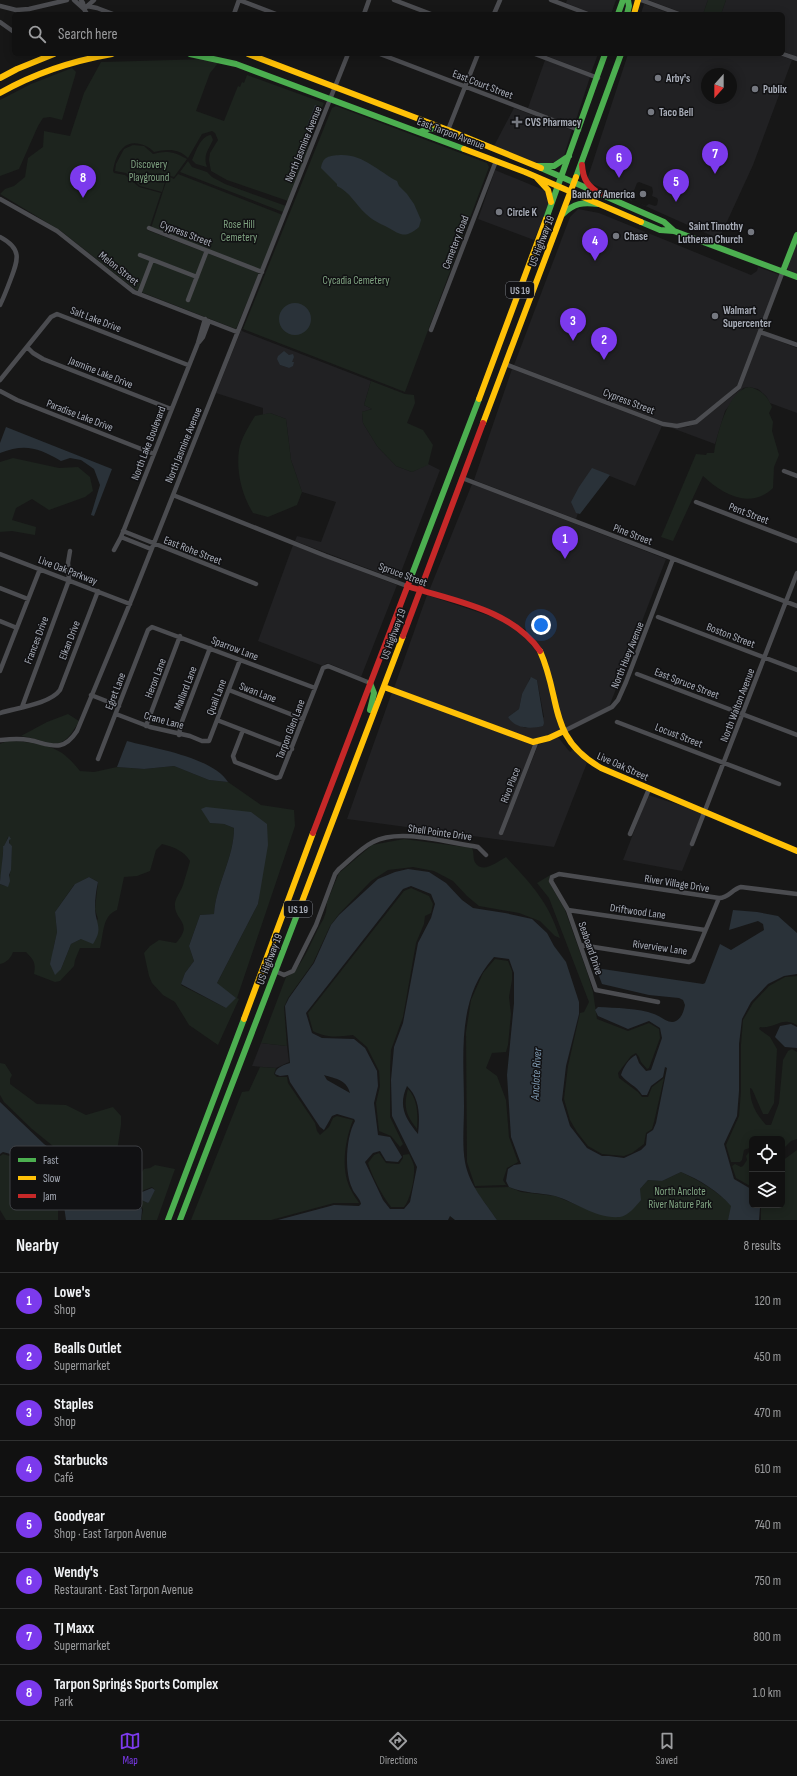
<!DOCTYPE html>
<html lang="en">
<head>
<meta charset="utf-8">
<style>
	:root { --surface:#111; --page:#1a1a1a; --text:#f1f3f6; --muted:#9c9d9f; --line:#303131; --accent:#7c3aed }
	body { margin:0; font-family:"Sofia Sans Condensed",sans-serif; background:var(--page); color:var(--text) }
	.controls { position:absolute; right:12px; bottom:12px; display:grid; overflow:hidden; border-radius:6px; box-shadow:0 2px 10px #0003 }
	.controls button { width:36px; height:36px; display:grid; place-items:center; padding:0; border:0; border-bottom:1px solid var(--line); background:var(--surface); color:var(--text); font:20px sans-serif }
	.compass { position:absolute; left:701px; top:68px; width:36px; height:36px; border-radius:50%; background:var(--surface); box-shadow:0 2px 10px #0003; rotate:201deg }
	.you { position:absolute; left:541px; top:625px; width:14px; height:14px; margin:-10px; border:3px solid #fff; border-radius:50%; background:#1a73e8; box-shadow:0 0 0 6px #1a73e833 }
	.badge { display:grid; place-items:center; width:26px; height:26px; border-radius:50%; background:var(--accent); color:#fff; font-size:13px; font-weight:700 }
	.pin { position:absolute; translate:-50% -33px; filter:drop-shadow(0 1px 2px #0008) }
	.pin::after { content:''; position:absolute; top:21px; width:14px; height:12px; background:inherit; clip-path:polygon(0 0,100% 0,50% 100%) }
	.list { margin:0; padding:0; list-style:none }
	h2 { display:flex; justify-content:space-between; align-items:center; height:52px; margin:0; padding:0 16px; font-size:17px }
	h2 small { font-size:13px; font-weight:400; color:var(--muted) }
	.list li { display:grid; grid-template-columns:26px 1fr auto; gap:12px; align-items:center; box-sizing:border-box; height:56px; padding:0 16px; border-top:1px solid var(--line) }
	.list b { display:block; font-size:15px; white-space:nowrap }
	.list p { margin:0; font-size:13px; white-space:nowrap; color:var(--muted) }
	.list em { font-size:13px; font-style:normal; color:var(--muted) }
	.icon { flex:none; width:22px; height:22px; fill:none; stroke:currentColor; stroke-width:2; stroke-linecap:round; stroke-linejoin:round }
	.map { position:relative; flex:none; width:797px; height:1220px; overflow:hidden }
	.search { position:absolute; background:var(--surface); box-shadow:0 2px 10px #0003; left:12px; right:12px; top:12px; height:44px; display:flex; align-items:center; gap:10px; box-sizing:border-box; padding:0 14px; border-radius:6px; color:var(--muted); font-size:15px }
	.sheet { height:500px; background:var(--surface) }
	nav { display:flex; justify-content:space-around; align-items:center; box-sizing:border-box; height:56px; border-top:1px solid var(--line); background:var(--surface); font-size:11px; color:var(--muted) }
	nav a { display:grid; justify-items:center; gap:2px }
	nav .on { color:var(--accent) }
	.map>svg:first-child { display:block }
	.built { fill:#212123; fill-rule:evenodd }
	.green { fill:#1d241e; fill-rule:evenodd }
	.water { fill:#2a3239; fill-rule:evenodd }
	.lines { fill:none; stroke-linecap:round; stroke-linejoin:round }
	.street { stroke:#4b4c50; stroke-width:4.5 }
	.fast { stroke:#4caf50; stroke-width:6 }
	.slow { stroke:#ffc107; stroke-width:6 }
	.jam { stroke:#c62828; stroke-width:6 }
	.poi-dot { fill:#757880; stroke:#111113; stroke-width:1.5 }
	.labels { text-anchor:middle; stroke-width:3; stroke-linejoin:round; paint-order:stroke }
	.shield { fill:#111113; stroke:#7b7e86; stroke-width:1 }
	.shield-label { font-size:10px; font-weight:bold; fill:#a8adb8 }
	.poi-label { font-size:11px; font-weight:bold; fill:#a8adb8; stroke:#111113; text-anchor:start }
	.street-label { font-size:11px; fill:#a8adb8; stroke:#111113 }
	.park-label { font-size:11px; fill:#7fa381; stroke:#111113 }
	.water-label { font-size:12px; font-style:italic; fill:#7f9bb3; stroke:#111113 }
	.key { fill:#111113; stroke:#3e4045; stroke-width:1 }
	.key-label { font-size:11px; fill:#a8adb8 }
</style>
</head>
<body>
<div class="map">
<svg width="797" height="1220" viewBox="0 0 797 1220">
	<rect width="100%" height="100%" fill="#171717"/>
	<path class="built" d="M567 0H616L611 14H594L566 3Z
		M648 0H708L703 14H686Z
		M726 0H797V57L783 51V14H721Z
		M644 4 672 14H641Z
		M548 54H598L591 73 547 56Z
		M628 54H777L792 60 753 165 719 239 634 201 646 206 649 204 655 206 657 205 658 200 657 198 652 196 653 192 652 187 639 182 637 183 631 198 632 201 588 182 587 180ZM707 74H731V98H707Z
		M545 60 590 77 574 126 528 108Z
		M514 108 572 130 564 156 549 165 539 164 494 146Z
		M495 170 546 191 548 196V207L534 240 478 219Z
		M299 185 241 329 242 331 371 381 364 405 372 409 362 412 363 423 377 446 396 466 412 472 428 464 440 470 398 580 295 541 297 536 321 542 336 502 302 492 291 460 286 419 270 413 263 415V408L216 393ZM283 353 289 355 292 362 289 368 280 365Z
		M578 209 599 213 751 275 757 271 758 267 780 275 737 386 695 420 677 424 664 422 514 365 570 217Z
		M797 241V274L788 271 787 267Z
		M761 334 797 348V413L770 403 766 396 758 389 749 387 743 388 725 411 715 444 672 428 687 427 696 424 740 390Z
		M512 369 662 426 635 486 592 469 576 512 578 513 576 519 474 480Z
		M472 484 666 559 609 707 605 709 565 728 558 712 547 658 525 629 429 591Z
		M293 545 397 585 361 677 330 664 327 663 323 666 258 641Z
		M427 595 490 616 507 623 522 633 543 660 561 730 536 740 394 688ZM530 678 537 680 544 717 526 728 514 723 508 717 519 709 522 694 525 691Z
		M392 692 533 745 499 834 502 836 538 745 558 737 569 751 571 752 572 749 587 763 554 847 347 819Z
		M648 795 683 806 702 813 690 845 692 846 682 871 623 860Z
		M261 1043 287 1046 289 1062 276 1068 252 1066Z"/>
	<path class="green" d="M708 0H726L721 14H703Z
		M209 59 219 62 210 73 196 111 224 121 238 86 240 87 242 82 244 83 247 75 324 103 307 144 310 146 288 201 227 180 211 171 209 160 210 153 218 140 215 133 212 131 202 134 188 158C178 148 167 149 154 152 147 144 131 139 123 148 117 153 114 164 113 171L114 173 125 175 139 187 161 193 150 226H148L147 230 259 273 236 329 136 290 61 231 0 194 5 189 14 186 25 177 28 158 43 147 44 131 70 136 84 93 101 62Z
		M72 68 76 72 75 76 62 120 50 117 43 118 38 126 19 169 0 176V100L31 84Z
		M336 106 487 163 489 167 405 392 243 329 332 108Z
		M211 135 213 140C208 150 203 156 207 167L196 164 192 160C196 152 200 136 211 135Z
		M133 145 144 146 153 154C167 150 175 152 187 159L174 177 167 175 162 192 140 186 126 173 115 171 116 164 124 149Z
		M188 161 192 167 207 172 212 177 225 184 286 206 283 212 180 172Z
		M178 174 283 215 260 271 151 228 168 176 174 179Z
		M371 381 405 394 414 395 415 403 407 423 423 430 433 445 428 465 412 472 396 466 377 446 363 423 362 412 372 409 364 405Z
		M749 387C761 390 767 395 772 407L769 413 773 422 772 431 779 455 774 467 773 488C750 510 722 494 703 476L673 541 661 537 696 454 706 455 707 453H714C717 434 728 390 749 387Z
		M270 413 286 419 291 460 302 492 297 505 268 517 253 513C242 495 236 472 239 450 241 438 249 426 255 416Z
		M13 458 59 468 78 467 90 477 93 491 85 497 49 510 32 499 16 508 12 520 36 527 35 535 12 531 0 532V462Z
		M68 714 79 721C60 756 53 741 21 736L47 722Z
		M7 741C24 741 49 744 62 753 69 758 75 765 80 771L94 772 117 767 144 769 174 766 209 780 228 782 261 805 294 810 295 826 237 998 239 999 218 1045 189 1025 175 1002 163 995 152 983 149 976 144 953 150 946 159 940 176 943C195 922 173 921 175 903 176 897 181 891 183 885 185 878 188 869 190 861 184 851 174 847 162 844L156 850 150 871 137 876 124 877 117 910C102 916 104 933 100 948H80L75 960 74 966 60 981 55 982 34 974C36 963 34 960 26 952H13C11 958 6 963 0 964V884L5 886C13 874 10 860 12 846L10 845 9 840 10 839 8 837 3 851 2 873 0 879V744ZM210 823 267 824 258 904 217 983 226 1008 181 985 185 973 194 961 189 946 200 915 214 914C216 884 234 858 234 828L224 824ZM89 877 98 882 95 909 98 919 81 939 71 944 61 969 53 950 57 932 55 912 74 885Z
		M404 839 472 848C474 852 473 856 474 860 480 876 497 862 506 857 532 885 548 901 560 938L555 936 540 921 519 913 479 906 467 896 453 881 434 871 413 867 388 870 371 881 339 914 330 926 313 963 288 998 284 1007 287 1046 261 1043 286 977C302 971 313 935 323 920L326 912 327 902 339 873 372 845Z
		M552 874 549 878V882L565 910 587 972 593 992 597 1019 628 1031 649 1023 659 1029 660 1038 649 1068 647 1069 641 1062 639 1057 636 1053 631 1056 618 1073 619 1078 638 1092 642 1097H648L652 1087 664 1078 654 1122 652 1129 646 1133 644 1144 632 1153 624 1156 602 1154 588 1146 577 1132 570 1120 564 1099 568 1066 580 1013 584 1012 589 1002 549 898 537 883Z
		M411 888 429 896 433 904 431 913 425 916 424 924 416 943 403 1017 391 1050 390 1069V1117L403 1144 400 1147 391 1136 379 1131 376 1103 380 1086 379 1071 367 1047 353 1035C338 1037 326 1038 313 1031L308 1013 404 891Z
		M495 959 508 961 512 971V980L509 997 511 1014 508 1045 506 1052 492 1053 486 1068 497 1076 506 1100 509 1137 518 1162 507 1168 503 1180 506 1185 475 1186 467 1162 466 1032 471 1000 483 973Z
		M797 976V1025C781 1016 776 1029 760 1027L759 1029 770 1037 777 1049 774 1103 768 1114H763L752 1089 750 1088C750 1103 756 1114 766 1125H771L779 1103 783 1060 788 1051 792 1049 797 1052V1139L791 1141 782 1150V1139H752V1147L744 1150 742 1160 740 1162H731L726 1145 739 1116 741 1091V1044L743 1020 753 1003 769 986 785 977Z
		M0 1063 5 1064 12 1075 10 1079V1084L37 1104 66 1105 86 1115 113 1107 121 1116V1125L114 1171 120 1177 137 1179 144 1169 150 1168 155 1165 175 1169 157 1220H141L143 1210 139 1199 148 1203 155 1190 152 1187 124 1198 118 1203 102 1207 88 1202 80 1192 64 1155 32 1129 4 1102 0 1095Z
		M260 1067 276 1068 274 1074 277 1077H287L288 1083 315 1123 317 1131 320 1135 329 1127 333 1118 337 1116 353 1120C345 1140 340 1170 351 1190 353 1195 357 1199 359 1203H334L271 1220H191L242 1092 249 1091Z
		M408 1089C418 1099 418 1116 417 1129 406 1115 403 1107 408 1089Z
		M797 1150V1220H761V1205H782V1161Z
		M749 1152 752 1153V1187L736 1178 732 1166 735 1164 741 1167 743 1166 747 1160 746 1156Z
		M379 1153 386 1163 399 1164 403 1158V1155L409 1154C411 1158 413 1162 414 1166 415 1177 411 1198 404 1207H391C381 1194 373 1178 368 1163L374 1155Z
		M3 1154 13 1157 37 1182 51 1191 58 1203V1220H6L0 1210V1156Z
		M681 1172C700 1181 717 1191 732 1206L728 1220H497L474 1188 509 1187 521 1192 555 1196 602 1215 640 1189 648 1180 662 1181Z"/>
	<path class="water" d="M315 105 319 107 311 128 307 126Z
		M340 155C363 154 378 171 397 181L399 186 407 194 414 204 421 220 419 227C405 239 401 235 387 227 379 223 372 220 366 214 356 205 350 192 337 186V184L321 168C323 156 329 156 340 155Z
		M279 319a16 16 0 1 1 32 0a16 16 0 1 1-32 0Z
		M284 351 289 355 293 354 294 357 292 362H294L293 366 289 368 280 365 277 359 278 356Z
		M6 427 112 469 94 516 91 515 100 485 94 469 81 460 70 458 61 461C39 448 25 443 0 453V443Z
		M592 468 610 475 580 514 576 513 571 502 579 487Z
		M531 677 537 680 544 723 543 726C531 729 515 729 508 717L519 709 522 694Z
		M127 741C156 749 212 757 228 782L209 780 174 766 144 769 117 767Z
		M206 807 251 812 267 824 268 845 258 904 217 983 236 998 226 1008 181 984 185 973 194 961 189 946 200 915 214 914C216 884 234 858 234 828L224 824 210 823 201 809Z
		M9 836 11 839 9 840V843L12 846 11 870 9 875 10 881 8 887 0 884C0 877 4 851 3 846H4Z
		M408 869 429 872 446 883 462 900 473 908 505 913 532 919 547 933 554 946 566 962 579 1002V1014L566 1066 562 1100 570 1126 587 1148 602 1156H609L624 1158 641 1150 646 1145 647 1134 653 1130 656 1123 667 1068 665 1067 663 1077 651 1086 647 1095H642C637 1086 627 1083 621 1075 623 1068 629 1058 636 1055L639 1063 646 1071 651 1070 662 1038 660 1028 649 1021 628 1029 598 1016 595 1010 598 1007C615 1008 639 1008 654 1014 661 1016 669 1025 676 1021 682 1018 684 1010 685 1005L683 1000 679 998 649 995 602 984 596 968 703 984 705 983 720 944 731 950 764 930 763 924 758 921 729 930 733 910 757 912 778 916 797 933V974L784 976 768 984 751 1002 742 1019 739 1044V1091L737 1116 724 1144 734 1179 751 1189 752 1205H759L760 1208 759 1220H728L731 1206C718 1191 700 1180 681 1172L662 1181 648 1180 640 1189 641 1200C636 1206 628 1216 620 1217 596 1219 576 1202 555 1196 538 1192 526 1194 509 1187L506 1181 508 1169 514 1165 521 1164 511 1137 507 1075 514 1003V973L509 959 494 957C456 999 464 1054 464 1107 464 1125 462 1145 465 1162 469 1185 485 1202 497 1220H455L450 1216 448 1220H278L334 1205 359 1206 361 1204C360 1198 354 1194 352 1188 344 1171 346 1137 355 1121L354 1119 337 1114 332 1116 324 1130 320 1127 290 1082 288 1075 280 1076 275 1074C276 1067 284 1065 290 1063L285 1006 289 998 314 963 331 925 339 915 378 879 395 872ZM411 886 431 894 435 904 431 918 418 943 403 1023 394 1047 391 1080 392 1116 417 1167 410 1202 404 1209H390L383 1200 365 1162 373 1153 380 1151 386 1161 398 1162 402 1157 390 1137 378 1135 374 1103 378 1086 377 1071 365 1048 354 1039 322 1038 312 1033 306 1013 403 889ZM324 1075C336 1079 346 1079 350 1093L327 1080ZM407 1086C420 1098 420 1117 418 1134 405 1118 398 1106 407 1086Z
		M89 877 98 882C96 891 95 899 95 907 95 924 104 927 93 944L81 939 71 944 61 969 55 975 50 964 57 932 55 912 75 884Z
		M791 1024 797 1027V1048L785 1047 775 1037 780 1026Z
		M0 1102 44 1144 70 1162C75 1189 76 1198 102 1210L116 1206 127 1198 152 1188 155 1190 149 1202 148 1203 139 1199 142 1210 141 1220H66L63 1199 14 1155 3 1152 0 1154Z"/>
	<g class="lines">
		<path class="street" d="M74 0 84 9
			M81 0 83 3 84 9
			M239 0 276 14
			M394 0 431 14
			M551 0 588 14
			M641 0 679 14
			M0 6 16 10 29 9 67 0
			M87 6 97 8 113 14
			M87 14 84 9 94 0
			M234 14 239 0
			M364 14 369 0
			M494 14 500 0
			M0 22 14 32
			M380 54 579 130
			M535 54 598 78
			M783 54 797 59
			M448 130 478 54
			M0 199 57 231 134 292 237 332
			M149 228 262 272
			M0 237C23 249 18 260 10 281 7 289 4 297 0 305
			M140 255 197 277
			M139 294 152 260
			M188 300 206 253
			M431 330 496 161
			M760 332 797 345
			M199 342 203 337 209 321
			M27 347 33 353 43 359 171 409
			M505 364 663 424 677 426 696 422 739 387 783 271
			M0 380 51 317 57 314 188 365
			M0 391 17 400 154 454
			M784 471 797 476
			M462 478 797 606
			M173 495 326 556 407 586
			M696 502 797 541
			M123 531 256 584
			M121 537 151 549
			M114 550 121 537 198 343 205 319
			M0 554 130 604
			M0 588 28 599
			M658 617 797 670
			M0 621 17 628
			M0 671 40 569
			M637 674 797 735
			M229 690 303 719
			M91 695 119 706
			M22 707 69 580 68 563 70 551
			M0 713C16 708 50 704 60 690L98 591
			M116 714 150 727 190 736 202 741H209L240 660
			M217 720 292 749
			M617 722 779 784
			M146 726 180 636
			M243 730 233 756 235 762 276 778 280 777 323 668 328 666 370 683
			M564 731 612 707 618 700 626 682 673 559
			M179 735 181 724 210 648
			M0 740C10 739 19 738 29 740 50 744 62 754 77 731L133 596 348 54
			M98 759 148 630 152 627 315 688
			M501 833 536 743
			M630 834 649 789
			M692 844 797 573
			M568 910 705 930
			M581 945 689 962 693 960 719 898
			M275 971 284 975 293 971 316 925 335 874 339 869C350 860 361 848 373 842 399 828 445 842 473 846L478 847 486 855
			M658 1002 596 990 568 910 551 881 552 877 559 874 719 898C729 898 732 889 741 887L797 894"/>
		<path class="fast" d="M618 14 623 0
			M627 14 629 6 628 0
			M190 54 236 64 464 149
			M419 132 431 128 437 130
			M537 166H554L569 156
			M541 168 664 222 674 231
			M576 177 621 54
			M563 214C574 203 583 202 598 204
			M546 219 605 54
			M641 222 660 230 674 231 797 277
			M783 271 797 235
			M411 577 479 399
			M370 683 374 693 370 710
			M168 1220 244 1019
			M180 1220 300 907"/>
		<path class="slow" d="M634 14 638 0
			M248 54 448 130 541 168
			M0 78 17 69 54 54
			M0 93C35 73 72 61 112 54
			M464 149 525 172 641 222
			M537 178 548 190 551 202
			M479 399 546 219
			M483 423 576 177
			M540 651C562 700 547 737 601 768L797 851
			M384 687 533 742 549 738 564 731
			M300 907 403 636
			M244 1019 313 833"/>
		<path class="jam" d="M582 165C583 180 588 186 600 194
			M407 586C453 601 511 609 540 651
			M403 636 483 423
			M313 833 411 577"/>
	</g>
	<g class="poi-dot">
		<circle cx="658" cy="78" r="4"/>
		<circle cx="755" cy="89" r="4"/>
		<circle cx="651" cy="112" r="4"/>
		<path d="M515 116h4v4h4v4h-4v4h-4v-4h-4v-4h4z"/>
		<circle cx="643" cy="194" r="4"/>
		<circle cx="499" cy="212" r="4"/>
		<circle cx="751" cy="232" r="4"/>
		<circle cx="616" cy="236" r="4"/>
		<circle cx="715" cy="316" r="4"/>
	</g>
	<g class="labels">
		<g class="shield">
			<rect x="506" y="282" width="28" height="16" rx="3"/>
			<rect x="284" y="901" width="28" height="16" rx="3"/>
		</g>
		<g class="shield-label">
			<text x="520" y="294">US 19</text>
			<text x="298" y="913">US 19</text>
		</g>
		<g class="poi-label">
			<text x="666" y="82">Arby's</text>
			<text x="763" y="93">Publix</text>
			<text x="659" y="116">Taco Bell</text>
			<text x="525" y="126">CVS Pharmacy</text>
			<text x="635" y="198" text-anchor="end">Bank of America</text>
			<text x="507" y="216">Circle K</text>
			<text x="743" y="230" text-anchor="end">Saint Timothy<tspan x="743" dy="13">Lutheran Church</tspan></text>
			<text x="624" y="240">Chase</text>
			<text x="723" y="314">Walmart<tspan x="723" dy="13">Supercenter</tspan></text>
		</g>
		<g class="street-label">
			<text transform="translate(483 84) rotate(21)" y="4">East Court Street</text>
			<text transform="translate(451 133) rotate(21)" y="4">East Tarpon Avenue</text>
			<text transform="translate(303 144) rotate(-68)" y="4">North Jasmine Avenue</text>
			<text transform="translate(186 233) rotate(21)" y="4">Cypress Street</text>
			<text transform="translate(541 241) rotate(-69)" y="4">US Highway 19</text>
			<text transform="translate(455 242) rotate(-69)" y="4">Cemetery Road</text>
			<text transform="translate(119 268) rotate(38)" y="4">Melon Street</text>
			<text transform="translate(96 319) rotate(21)" y="4">Salt Lake Drive</text>
			<text transform="translate(101 372) rotate(22)" y="4">Jasmine Lake Drive</text>
			<text transform="translate(629 401) rotate(21)" y="4">Cypress Street</text>
			<text transform="translate(80 415) rotate(21)" y="4">Paradise Lake Drive</text>
			<text transform="translate(148 443) rotate(-69)" y="4">North Lake Boulevard</text>
			<text transform="translate(183 445) rotate(-68)" y="4">North Jasmine Avenue</text>
			<text transform="translate(749 513) rotate(21)" y="4">Pent Street</text>
			<text transform="translate(633 534) rotate(21)" y="4">Pine Street</text>
			<text transform="translate(193 550) rotate(21)" y="4">East Rohe Street</text>
			<text transform="translate(68 570) rotate(21)" y="4">Live Oak Parkway</text>
			<text transform="translate(403 574) rotate(20)" y="4">Spruce Street</text>
			<text transform="translate(393 634) rotate(-70)" y="4">US Highway 19</text>
			<text transform="translate(731 635) rotate(21)" y="4">Boston Street</text>
			<text transform="translate(36 640) rotate(-69)" y="4">Frances Drive</text>
			<text transform="translate(69 640) rotate(-69)" y="4">Elkan Drive</text>
			<text transform="translate(235 648) rotate(21)" y="4">Sparrow Lane</text>
			<text transform="translate(627 655) rotate(-68)" y="4">North Huey Avenue</text>
			<text transform="translate(155 678) rotate(-69)" y="4">Heron Lane</text>
			<text transform="translate(687 683) rotate(21)" y="4">East Spruce Street</text>
			<text transform="translate(185 688) rotate(-69)" y="4">Mallard Lane</text>
			<text transform="translate(115 691) rotate(-69)" y="4">Egret Lane</text>
			<text transform="translate(258 692) rotate(21)" y="4">Swan Lane</text>
			<text transform="translate(216 697) rotate(-69)" y="4">Quail Lane</text>
			<text transform="translate(737 705) rotate(-69)" y="4">North Walton Avenue</text>
			<text transform="translate(164 720) rotate(15)" y="4">Crane Lane</text>
			<text transform="translate(290 729) rotate(-69)" y="4">Tarpon Glen Lane</text>
			<text transform="translate(679 735) rotate(21)" y="4">Locust Street</text>
			<text transform="translate(623 766) rotate(24)" y="4">Live Oak Street</text>
			<text transform="translate(510 785) rotate(-69)" y="4">Rivo Place</text>
			<text transform="translate(440 832) rotate(8)" y="4">Shell Pointe Drive</text>
			<text transform="translate(677 883) rotate(9)" y="4">River Village Drive</text>
			<text transform="translate(638 911) rotate(8)" y="4">Driftwood Lane</text>
			<text transform="translate(660 947) rotate(8)" y="4">Riverview Lane</text>
			<text transform="translate(591 948) rotate(71)" y="4">Seaboard Drive</text>
			<text transform="translate(269 959) rotate(-69)" y="4">US Highway 19</text>
		</g>
		<g class="park-label">
			<text x="149" y="168">Discovery<tspan x="149" dy="13">Playground</tspan></text>
			<text x="239" y="228">Rose Hill<tspan x="239" dy="13">Cemetery</tspan></text>
			<text x="356" y="284">Cycadia Cemetery</text>
			<text x="680" y="1195">North Anclote<tspan x="680" dy="13">River Nature Park</tspan></text>
		</g>
		<g class="water-label">
			<text transform="translate(536 1074) rotate(-87)" y="4">Anclote River</text>
		</g>
	</g>
	<rect x="10" y="1146" width="132" height="64" rx="6" class="key"/>
	<rect x="18" y="1158" width="18" height="4" fill="#4caf50"/>
	<rect x="18" y="1176" width="18" height="4" fill="#ffc107"/>
	<rect x="18" y="1194" width="18" height="4" fill="#c62828"/>
	<g class="key-label">
		<text x="43" y="1164">Fast</text>
		<text x="43" y="1182">Slow</text>
		<text x="43" y="1200">Jam</text>
	</g>
</svg>
<div class="controls">
<button><svg class="icon" aria-label="locate" viewBox="0 0 24 24"><circle cx="12" cy="12" r="6"/><path d="M12 2v4M12 18v4M2 12h4M18 12h4"/></svg></button>
<button><svg class="icon" aria-label="layers" viewBox="0 0 24 24"><path d="M12 4l9 5-9 5-9-5zM3 14l9 5 9-5"/></svg></button>
</div>
<svg class="compass" viewBox="-18 -18 36 36"><path d="M0-13l5 13h-10z" fill="#e53935"/><path d="M0 13l5-13h-10z" fill="#9c9d9f"/></svg>
<div class="you"></div>
<div class="pin badge" style="left:565px;top:559px">1</div>
<div class="pin badge" style="left:604px;top:360px">2</div>
<div class="pin badge" style="left:573px;top:341px">3</div>
<div class="pin badge" style="left:595px;top:261px">4</div>
<div class="pin badge" style="left:676px;top:202px">5</div>
<div class="pin badge" style="left:619px;top:178px">6</div>
<div class="pin badge" style="left:715px;top:174px">7</div>
<div class="pin badge" style="left:83px;top:198px">8</div>
<div class="search"><svg class="icon" aria-label="search" viewBox="0 0 24 24"><circle cx="10" cy="10" r="6"/><path d="M15 15l6 6"/></svg>Search here</div>
</div>
<section class="sheet">
<h2>Nearby<small>8 results</small></h2>
<ul class="list">
<li><span class="badge">1</span><div><b>Lowe's</b><p>Shop</p></div><em>120 m</em></li>
<li><span class="badge">2</span><div><b>Bealls Outlet</b><p>Supermarket</p></div><em>450 m</em></li>
<li><span class="badge">3</span><div><b>Staples</b><p>Shop</p></div><em>470 m</em></li>
<li><span class="badge">4</span><div><b>Starbucks</b><p>Café</p></div><em>610 m</em></li>
<li><span class="badge">5</span><div><b>Goodyear</b><p>Shop · East Tarpon Avenue</p></div><em>740 m</em></li>
<li><span class="badge">6</span><div><b>Wendy's</b><p>Restaurant · East Tarpon Avenue</p></div><em>750 m</em></li>
<li><span class="badge">7</span><div><b>TJ Maxx</b><p>Supermarket</p></div><em>800 m</em></li>
<li><span class="badge">8</span><div><b>Tarpon Springs Sports Complex</b><p>Park</p></div><em>1.0 km</em></li>
</ul>
</section>
<nav>
<a class="on"><svg class="icon" aria-label="map" viewBox="0 0 24 24"><path d="M3 6l6-2 6 2 6-2v14l-6 2-6-2-6 2zM9 4v14M15 6v14"/></svg>Map</a>
<a><svg class="icon" aria-label="directions" viewBox="0 0 24 24"><path d="M12 3l9 9-9 9-9-9zM9 14v-3h6M13 9l2 2-2 2"/></svg>Directions</a>
<a><svg class="icon" aria-label="saved" viewBox="0 0 24 24"><path d="M7 4h10v16l-5-4-5 4z"/></svg>Saved</a>
</nav>
</body>
</html>
